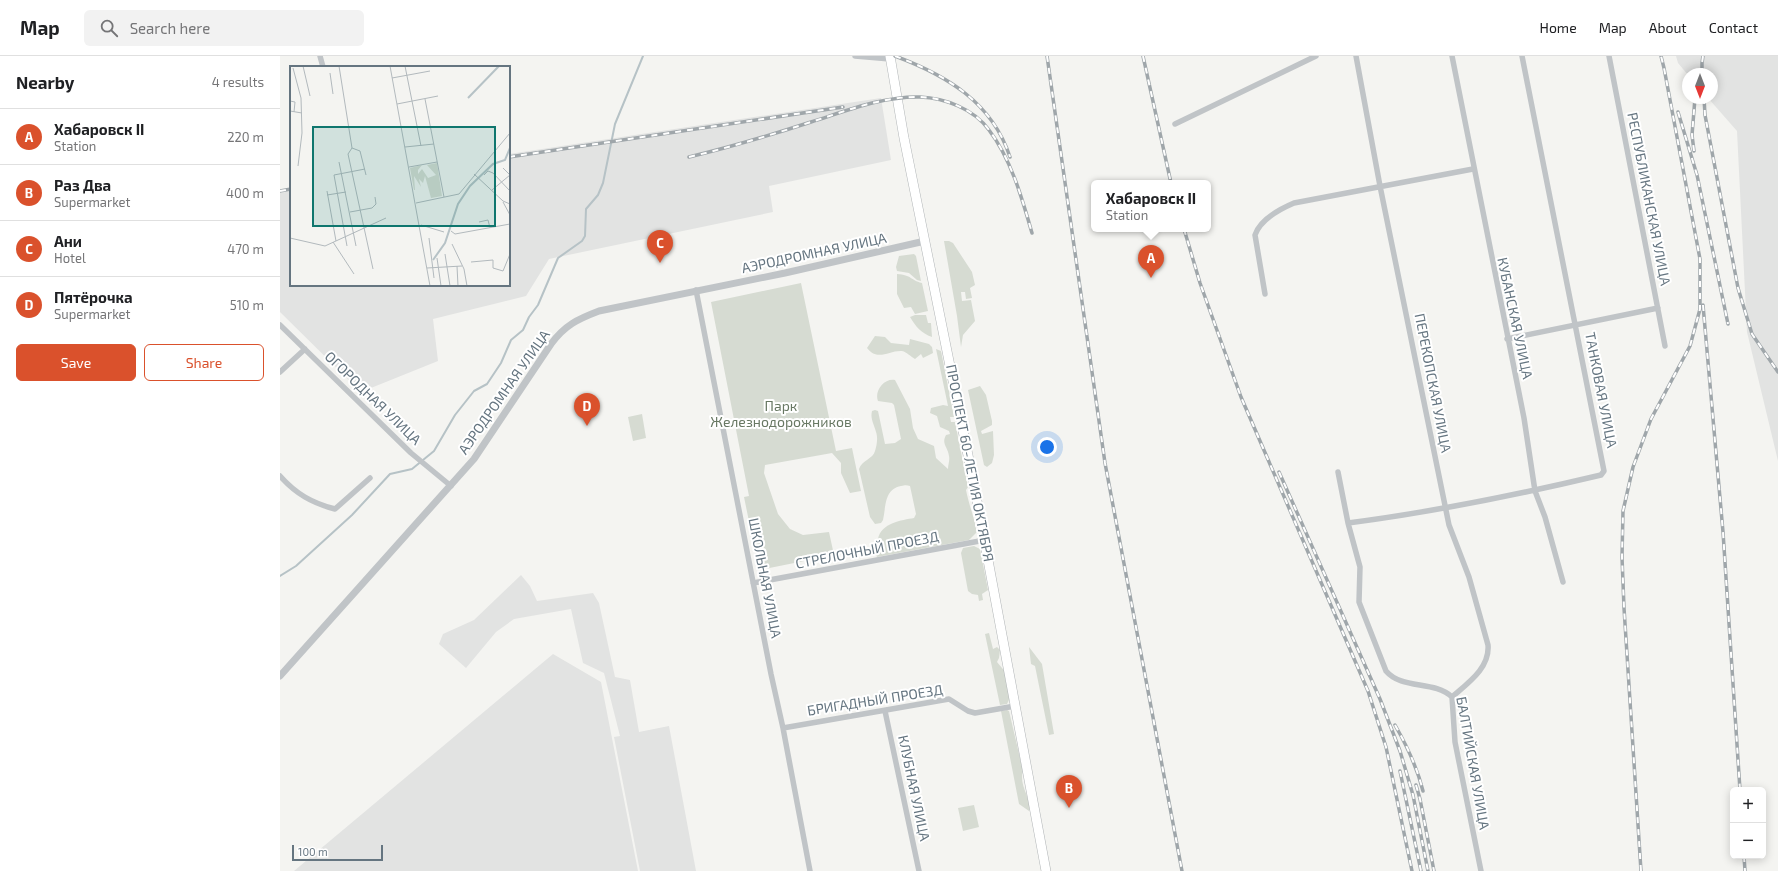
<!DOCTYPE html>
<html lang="en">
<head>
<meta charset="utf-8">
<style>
	:root { --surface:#fff; --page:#f2f2f2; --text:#202124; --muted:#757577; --line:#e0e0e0; --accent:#da512c }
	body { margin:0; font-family:"Exo 2",sans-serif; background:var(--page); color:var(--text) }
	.controls { position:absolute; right:12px; bottom:12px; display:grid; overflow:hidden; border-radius:6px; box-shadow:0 2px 10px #0003 }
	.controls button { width:36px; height:36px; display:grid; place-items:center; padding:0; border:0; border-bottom:1px solid var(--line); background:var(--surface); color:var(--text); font:20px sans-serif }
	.compass { position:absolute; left:1402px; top:12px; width:36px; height:36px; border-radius:50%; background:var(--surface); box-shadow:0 2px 10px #0003; rotate:180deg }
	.scale { position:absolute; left:12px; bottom:10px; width:91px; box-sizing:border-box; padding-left:4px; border:2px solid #657580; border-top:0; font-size:11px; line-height:14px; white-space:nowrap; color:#657580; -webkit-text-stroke:3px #fff; paint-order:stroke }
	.you { position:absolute; left:767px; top:391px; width:14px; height:14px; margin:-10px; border:3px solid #fff; border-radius:50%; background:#1a73e8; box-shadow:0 0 0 6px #1a73e833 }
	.badge { display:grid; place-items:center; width:26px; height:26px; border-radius:50%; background:var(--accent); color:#fff; font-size:13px; font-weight:700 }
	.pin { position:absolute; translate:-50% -33px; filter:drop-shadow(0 1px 2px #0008) }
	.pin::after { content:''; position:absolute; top:21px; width:14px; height:12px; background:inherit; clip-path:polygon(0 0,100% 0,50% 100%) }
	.popup { position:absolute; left:811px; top:124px; width:120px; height:52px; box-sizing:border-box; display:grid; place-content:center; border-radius:6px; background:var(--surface); filter:drop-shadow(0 1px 3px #0005); font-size:13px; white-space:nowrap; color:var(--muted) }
	.popup b { font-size:15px; color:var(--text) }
	.popup::after { content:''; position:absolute; left:50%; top:100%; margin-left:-8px; border:8px solid transparent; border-top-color:var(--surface) }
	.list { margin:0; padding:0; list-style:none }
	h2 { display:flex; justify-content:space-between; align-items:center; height:52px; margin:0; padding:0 16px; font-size:17px }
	h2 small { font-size:13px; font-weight:400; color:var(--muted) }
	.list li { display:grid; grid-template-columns:26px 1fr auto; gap:12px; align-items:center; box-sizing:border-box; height:56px; padding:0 16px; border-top:1px solid var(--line) }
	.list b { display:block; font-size:15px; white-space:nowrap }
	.list p { margin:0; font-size:13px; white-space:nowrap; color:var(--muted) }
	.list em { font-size:13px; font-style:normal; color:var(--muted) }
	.actions { display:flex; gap:8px; padding:12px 16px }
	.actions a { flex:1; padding:9px 0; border:1px solid var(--accent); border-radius:6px; text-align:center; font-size:14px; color:var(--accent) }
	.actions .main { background:var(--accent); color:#fff }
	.icon { flex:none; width:22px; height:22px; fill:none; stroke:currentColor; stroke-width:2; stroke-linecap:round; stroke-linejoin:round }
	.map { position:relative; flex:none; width:1498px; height:815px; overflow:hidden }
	header { display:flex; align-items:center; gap:24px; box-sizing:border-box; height:56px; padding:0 20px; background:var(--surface); border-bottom:1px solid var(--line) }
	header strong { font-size:19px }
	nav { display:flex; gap:22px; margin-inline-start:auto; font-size:14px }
	.search { width:280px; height:36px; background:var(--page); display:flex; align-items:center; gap:10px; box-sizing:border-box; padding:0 14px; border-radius:6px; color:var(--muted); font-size:15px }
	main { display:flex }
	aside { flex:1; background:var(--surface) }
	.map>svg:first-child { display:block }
	.built { fill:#e2e3e2 }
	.green { fill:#d6dbd2 }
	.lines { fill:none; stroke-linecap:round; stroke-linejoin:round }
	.stream { stroke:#b6c2c6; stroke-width:2 }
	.trunk-casing { stroke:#b1b5b7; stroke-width:10 }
	.minor { stroke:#c0c4c7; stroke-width:5.5 }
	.tertiary { stroke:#c0c4c7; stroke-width:7 }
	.trunk { stroke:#fff; stroke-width:9 }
	.rail-casing { stroke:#9fa6aa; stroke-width:3.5 }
	.rail { stroke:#fff; stroke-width:2; stroke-dasharray:6; stroke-linecap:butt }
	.labels { text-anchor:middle; stroke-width:4; stroke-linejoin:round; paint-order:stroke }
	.street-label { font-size:14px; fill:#657580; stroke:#fff }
	.park-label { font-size:14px; fill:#687863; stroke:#fff }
	.inset-river { fill:none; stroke:#b6c2c6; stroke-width:2 }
	.inset-road { fill:none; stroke:#b2b9bd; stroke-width:1 }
	.view { fill:#0f766e; fill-opacity:0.15; stroke:#0f766e; stroke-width:2 }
	.inset-edge { fill:none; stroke:#657580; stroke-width:2 }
</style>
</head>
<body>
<header>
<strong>Map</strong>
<div class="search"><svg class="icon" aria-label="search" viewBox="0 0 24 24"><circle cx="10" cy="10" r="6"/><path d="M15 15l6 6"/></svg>Search here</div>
<nav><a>Home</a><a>Map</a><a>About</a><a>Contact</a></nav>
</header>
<main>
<aside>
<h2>Nearby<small>4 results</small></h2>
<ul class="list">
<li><span class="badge">A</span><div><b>Хабаровск II</b><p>Station</p></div><em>220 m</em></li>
<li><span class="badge">B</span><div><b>Раз Два</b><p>Supermarket</p></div><em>400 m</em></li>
<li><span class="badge">C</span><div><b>Ани</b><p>Hotel</p></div><em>470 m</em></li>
<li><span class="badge">D</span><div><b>Пятёрочка</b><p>Supermarket</p></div><em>510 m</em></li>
</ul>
<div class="actions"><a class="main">Save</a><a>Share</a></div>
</aside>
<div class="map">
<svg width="1498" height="815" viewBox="0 0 1498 815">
	<rect width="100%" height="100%" fill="#f4f4f1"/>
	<path class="built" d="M1396 0H1498V405L1467 276 1457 75 1428 42H1432V18L1408 19 1398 7Z
		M601 42 611 104 489 130 493 156 269 203 246 240 153 263 158 305 81 336 0 256V137L11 135V229H229V98Z
		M241 519 250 530 257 545 313 537 319 547 335 621 350 624 359 676 389 670 416 815H360L334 681 340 680 324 617 303 607 291 553 234 563 216 576 186 612 159 588 163 578 194 564Z
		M273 598 321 626 358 815H14Z"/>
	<path class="green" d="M664 185H669L673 187 692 216 695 229 690 232 692 242 686 243 685 236H681L682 245 691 244 695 265 683 279 681 291 677 260Z
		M634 198 636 200 641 225 637 224 629 217 617 215 616 211 619 200Z
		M617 218C632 219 630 224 642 227L648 255 635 258 631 251 624 252 617 238Z
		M521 227 556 395 572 392 581 435 570 437 561 417V407L552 397 485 409 484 417 498 458 510 473 523 479 549 476 554 499 479 514 464 441 469 440 431 246Z
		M635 259H646L648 267H651L652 281C641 277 636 271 630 261Z
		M595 280 605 281 611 287 629 289 630 283 649 288 652 291 653 297 643 302 641 298 635 303C631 301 627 296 622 295 609 294 598 306 587 292Z
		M656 293 661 295 674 361H670L671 366H675L688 431 686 434C689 449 694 461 697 476L689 484 597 501 596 498C598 493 596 489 598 483 601 467 622 464 634 462L636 458 630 430C627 429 625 429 621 430 604 433 606 451 603 464L601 467 595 468 590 461 579 413C582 404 593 403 595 395 597 389 598 381 596 376 594 368 590 363 592 355L595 354 598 355 605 388 615 387 621 383 614 349 612 347 598 345C594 335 604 322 615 324L630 353 633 372 638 383 654 390 656 402 668 413C668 409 670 404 669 400 668 391 661 388 666 379L670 378 669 375 660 371 657 360 650 357 651 352 663 349 668 350Z
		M700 330 706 339 712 365V369L701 375 702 378 713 375 714 399 712 407 707 411 704 409 688 334Z
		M362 358 366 382 353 385 348 361Z
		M694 490 700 493 708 534 702 538 703 544 699 545 698 539 692 538 688 535 681 497 683 492Z
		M709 577 713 593 717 591 720 594 719 602 717 606 727 618 725 622 731 640 727 648 720 649 705 578Z
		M749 591 762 608 774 678 769 679 755 610 751 608Z
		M727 654 729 655 743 715C738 729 753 745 749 755L739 748 721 655Z
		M694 749 699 771 683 775 678 752Z"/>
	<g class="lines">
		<path class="stream" d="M0 520 16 510 72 459 110 418 132 413 154 395 175 359 194 335 207 328 221 307 231 284 243 274 249 261 258 249 278 202 302 185 305 180 306 153 318 139 323 127 335 68 363 0"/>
		<defs>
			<path id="trunk" d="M610 0 624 82 694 429 766 815"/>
		</defs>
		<use href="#trunk" class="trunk-casing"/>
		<path class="minor" d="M40 0 43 11
			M575 0 610 3
			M1076 0 1100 130 1169 469 1189 521 1208 589C1210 612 1188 627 1172 641
			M1172 0 1244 362 1255 435 1265 461 1283 526
			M1329 0 1385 290
			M895 68 1036 0
			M416 234 491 618 503 672 530 815
			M985 238 975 179C980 164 1000 153 1014 147L1193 113
			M0 269 131 397 171 430
			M1227 283 1378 252
			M0 316 25 293
			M1058 416 1068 467 1080 511 1079 546 1106 615C1122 634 1154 624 1172 641L1175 686 1201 815
			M0 420C16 438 32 447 55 453L90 422
			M1068 467C1153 456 1237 439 1321 419L1324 415 1242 0
			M473 527 705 484
			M605 655 639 815
			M503 672 669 643 688 655 695 657 735 650"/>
		<path class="tertiary" d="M0 620 194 403 271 288C285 269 298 263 319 255L505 217 645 185"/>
		<use href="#trunk" class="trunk"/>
		<defs>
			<path id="rail" d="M615 0C666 19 712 46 730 101
				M767 0 825 407 902 815
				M863 0 891 127
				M1422 18V7L1423 0
				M1424 42 1425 59 1458 232 1472 278 1498 316
				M1398 56 1417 119 1448 268
				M1414 95 1412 79 1415 42
				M229 101 563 51
				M409 101C451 91 491 79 531 66 566 55 603 40 640 41 665 42 694 53 709 74 731 103 742 142 752 177
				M0 135 11 133
				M904 173 920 227 961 341 1088 635 1106 691 1132 815
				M1423 249 1443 476 1460 734
				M999 416 1100 643 1120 695 1133 739 1148 815
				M1115 669C1127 690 1137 711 1143 735
				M1120 715 1141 815
				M1136 729 1140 743 1154 815
				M1464 800 1465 815
				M1361 815 1344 552 1342 501 1343 455 1353 411 1371 363 1410 290 1420 253V203L1384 12 1381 0"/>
		</defs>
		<use href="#rail" class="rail-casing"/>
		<use href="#rail" class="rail"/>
	</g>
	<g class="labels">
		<g class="street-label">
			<text transform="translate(1369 143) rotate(79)" y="5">РЕСПУБЛИКАНСКАЯ УЛИЦА</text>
			<text transform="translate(534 197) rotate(-12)" y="5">АЭРОДРОМНАЯ УЛИЦА</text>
			<text transform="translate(1235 262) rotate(78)" y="5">КУБАНСКАЯ УЛИЦА</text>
			<text transform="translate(1153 327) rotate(79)" y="5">ПЕРЕКОПСКАЯ УЛИЦА</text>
			<text transform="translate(1321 334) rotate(79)" y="5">ТАНКОВАЯ УЛИЦА</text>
			<text transform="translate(224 336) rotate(-55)" y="5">АЭРОДРОМНАЯ УЛИЦА</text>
			<text transform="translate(93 342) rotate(44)" y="5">ОГОРОДНАЯ УЛИЦА</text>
			<text transform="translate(690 407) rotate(79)" y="5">ПРОСПЕКТ 60-ЛЕТИЯ ОКТЯБРЯ</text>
			<text transform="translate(587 494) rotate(-11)" y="5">СТРЕЛОЧНЫЙ ПРОЕЗД</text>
			<text transform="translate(485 522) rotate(79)" y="5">ШКОЛЬНАЯ УЛИЦА</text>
			<text transform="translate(595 644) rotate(-9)" y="5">БРИГАДНЫЙ ПРОЕЗД</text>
			<text transform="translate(1193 707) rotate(80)" y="5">БАЛТИЙСКАЯ УЛИЦА</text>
			<text transform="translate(634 732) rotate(78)" y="5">КЛУБНАЯ УЛИЦА</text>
		</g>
		<g class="park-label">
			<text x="501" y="355">Парк<tspan x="501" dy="16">Железнодорожников</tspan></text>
		</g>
	</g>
	<g transform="translate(10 10)">
		<rect width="220" height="220" fill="#f4f4f1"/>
		<path d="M147 97 152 130 141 132 135 110 133 117 129 113 131 121 124 110 125 124H133H124L120 102 132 99 128 104V108L132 103 138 112 146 109 137 99Z" fill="#d6dbd2"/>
		<path class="inset-river" d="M178 32 209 0M143 194 155 177 168 138 180 120 203 98 215 94 220 82"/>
		<path class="inset-road" d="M13 0 20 30M49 0 62 82 70 85 76 109M100 0 140 220M115 0 131 80M3 2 11 32 12 67 8 100M40 7 43 28M102 12 140 5M135 33 154 131M0 35 5 36 4 46M107 38 148 30M0 45 12 47M115 81 144 78M62 82 58 88 83 203M49 96 66 180M119 101 147 96M184 108 213 135 220 138M194 109 198 105 203 107 220 125M202 124 220 109 213 102M37 125 46 175M37 129 56 126M213 136 220 149M126 137 169 128 220 67M60 146 82 142 86 138 85 131M189 156 198 154 200 162M131 159 154 166M161 165 165 168 220 158M0 172 35 180 96 152M139 172 144 212M43 176 64 208M162 178 174 203 177 220M57 180 44 109 75 103M155 188 160 220M147 192 151 220M181 196 203 194V202L213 205 220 188M167 200 168 220M137 202 172 200"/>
		<path class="view" d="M23 61H205V160H23Z"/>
		<rect width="220" height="220" class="inset-edge"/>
	</g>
</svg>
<div class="controls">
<button>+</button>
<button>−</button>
</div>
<svg class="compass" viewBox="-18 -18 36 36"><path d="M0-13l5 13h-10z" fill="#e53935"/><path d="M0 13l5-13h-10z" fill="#757577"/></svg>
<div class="scale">100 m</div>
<div class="you"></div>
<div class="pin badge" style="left:871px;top:222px">A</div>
<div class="popup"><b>Хабаровск II</b>Station</div>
<div class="pin badge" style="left:789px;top:752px">B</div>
<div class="pin badge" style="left:380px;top:207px">C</div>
<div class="pin badge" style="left:307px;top:370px">D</div>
</div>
</main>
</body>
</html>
